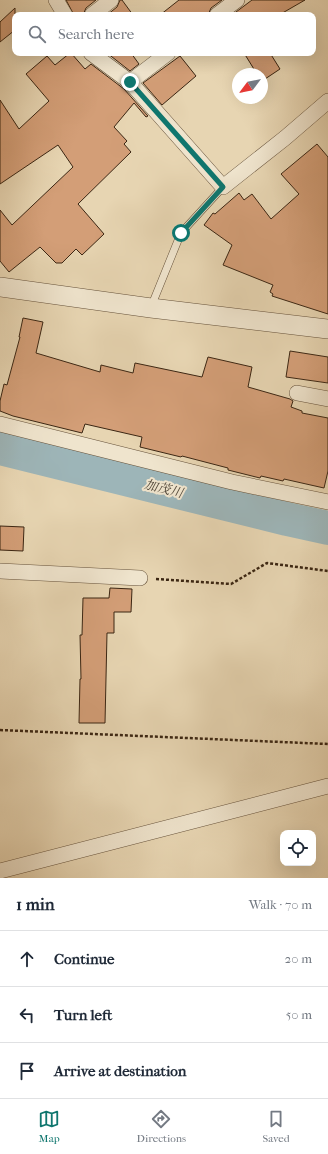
<!DOCTYPE html>
<html lang="en">
<head>
<meta charset="utf-8">
<style>
	:root { --surface:#fff; --page:#f2f2f3; --text:#1f2937; --muted:#747a83; --line:#e0e1e3; --accent:#0f766e }
	body { margin:0; font-family:"IM FELL French Canon","Noto Serif JP",serif; background:var(--page); color:var(--text) }
	.controls { position:absolute; right:12px; bottom:12px; display:grid; overflow:hidden; border-radius:8px; box-shadow:0 4px 16px #0002 }
	.controls button { width:36px; height:36px; display:grid; place-items:center; padding:0; border:0; border-bottom:1px solid var(--line); background:var(--surface); color:var(--text); font:20px sans-serif }
	.compass { position:absolute; left:232px; top:68px; width:36px; height:36px; border-radius:50%; background:var(--surface); box-shadow:0 4px 16px #0002; rotate:238deg }
	.stop { position:absolute; width:12px; height:12px; margin:-9px; border:3px solid #0f766e; border-radius:50%; background:#fff }
	.stop.end { background:#0f766e; border-color:#fff; box-shadow:0 1px 4px #0008 }
	.list { margin:0; padding:0; list-style:none }
	h2 { display:flex; justify-content:space-between; align-items:center; height:52px; margin:0; padding:0 16px; font-size:17px }
	h2 small { font-size:13px; font-weight:400; color:var(--muted) }
	.list li { display:grid; grid-template-columns:26px 1fr auto; gap:12px; align-items:center; box-sizing:border-box; height:56px; padding:0 16px; border-top:1px solid var(--line) }
	.list b { display:block; font-size:15px; white-space:nowrap }
	.list em { font-size:13px; font-style:normal; color:var(--muted) }
	.icon { flex:none; width:22px; height:22px; fill:none; stroke:currentColor; stroke-width:2; stroke-linecap:round; stroke-linejoin:round }
	.map { position:relative; flex:none; width:328px; height:878px; overflow:hidden }
	.search { position:absolute; background:var(--surface); box-shadow:0 4px 16px #0002; left:12px; right:12px; top:12px; height:44px; display:flex; align-items:center; gap:10px; box-sizing:border-box; padding:0 14px; border-radius:8px; color:var(--muted); font-size:15px }
	.sheet { height:220px; background:var(--surface) }
	nav { display:flex; justify-content:space-around; align-items:center; box-sizing:border-box; height:56px; border-top:1px solid var(--line); background:var(--surface); font-size:11px; color:var(--muted) }
	nav a { display:grid; justify-items:center; gap:2px }
	nav .on { color:var(--accent) }
	.map>svg:first-child { display:block }
	.lines { fill:none; stroke-linecap:round; stroke-linejoin:round }
	.river { stroke:#9db5b8; stroke-width:34 }
	.building { fill:#d39e77; stroke:#3b2613 }
	.service-casing { stroke:#66523b; stroke-width:8 }
	.minor-casing { stroke:#66523b; stroke-width:16 }
	.tertiary-casing { stroke:#66523b; stroke-width:20 }
	.path { stroke:#3b2613; stroke-width:2.5; stroke-dasharray:3 2; stroke-linecap:butt }
	.service { stroke:#efe4cd; stroke-width:7 }
	.minor { stroke:#efe4cd; stroke-width:15 }
	.tertiary { stroke:#efe4cd; stroke-width:19 }
	.route { stroke:#0f766e; stroke-width:5 }
	.labels { text-anchor:middle; stroke-width:4; stroke-linejoin:round; paint-order:stroke }
	.water-label { font-size:13px; font-style:italic; fill:#544a3c; stroke:#efe4cd }
</style>
</head>
<body>
<div class="map">
<svg width="328" height="878" viewBox="0 0 328 878">
	<rect width="100%" height="100%" fill="#e7d5b2"/>
	<filter id="stains"><feTurbulence type="fractalNoise" baseFrequency=".005" numOctaves="4"/><feColorMatrix values="0 0 0 0 .2 0 0 0 0 .09 0 0 0 0 .02 0 0 0 .5 -.17"/></filter>
	<radialGradient id="worn" r=".72"><stop offset=".6" stop-color="#630" stop-opacity="0"/><stop offset="1" stop-color="#630" stop-opacity=".3"/></radialGradient>
	<g class="lines">
		<path class="river" d="M0 448 287 519 328 528"/>
	</g>
	<path class="building" d="M66 0H96L86 8 83 15H74Z
		M120 0H122L133 15H107L117 7Z
		M179 0H222L211 8 208 15H160Z
		M252 0H305L279 15H232Z
		M15 8V30L0 42V22Z
		M70 53H71L85 69 91 64 124 89 148 116 146 117 134 103 114 127 127 141 124 144 131 152 78 204 104 234 82 255 76 249 62 263H56L40 247 9 272 0 261V210L12 225 73 167 58 145 0 184V100L19 129 49 101 26 74 47 56 55 65Z
		M107 53H131L139 64 130 71Z
		M244 53H270L280 69 262 81V74H257Z
		M180 56 196 76 162 105 143 83Z
		M317 144 328 157V314L272 296 273 294 270 292 273 285 223 265 232 245 204 225 213 213 215 214 239 193 244 200 252 194 271 219 299 194 281 174Z
		M23 318 43 322 36 353 100 372 101 365 133 373 135 363 202 377 208 357 252 367 248 387 290 399 293 401 291 407 302 411V413L328 418V471L324 488 284 479 283 481 261 476 260 478 228 470V468L182 456 181 457 140 447 142 437 85 424 82 433 13 416 0 411V401L4 384 7 385 20 337H19Z
		M290 351 328 357V383L286 377Z
		M0 526 24 527 23 551 0 550Z
		M110 588 132 589 131 612H114V633H107L105 723H79L80 679H81L80 635H82L83 598H109Z"/>
	<g class="lines">
		<defs>
			<path id="service" d="M151 307 181 233 223 187"/>
			<path id="minor" d="M56 0 65 15
				M92 15 111 0
				M217 15 237 0
				M91 53 130 82 223 187 285 138 328 101
				M130 82 168 53
				M297 393 328 399
				M0 424 232 482 328 502
				M0 571 140 578
				M0 871 328 786"/>
			<path id="tertiary" d="M0 287 151 308 328 329"/>
		</defs>
		<use href="#service" class="service-casing"/>
		<use href="#minor" class="minor-casing"/>
		<use href="#tertiary" class="tertiary-casing"/>
		<path class="path" d="M156 579 231 584 267 563 328 571
			M0 730 328 744"/>
		<use href="#service" class="service"/>
		<use href="#minor" class="minor"/>
		<use href="#tertiary" class="tertiary"/>
	</g>
	<g class="lines">
		<path class="route" d="M130 82 223 187 181 233"/>
	</g>
	<g class="labels">
		<g class="water-label">
			<text transform="translate(164 488) rotate(14)" y="5">加茂川</text>
		</g>
	</g>
	<rect width="100%" height="100%" filter="url(#stains)"/>
	<rect width="100%" height="100%" fill="url(#worn)"/>
</svg>
<div class="controls">
<button><svg class="icon" aria-label="locate" viewBox="0 0 24 24"><circle cx="12" cy="12" r="6"/><path d="M12 2v4M12 18v4M2 12h4M18 12h4"/></svg></button>
</div>
<svg class="compass" viewBox="-18 -18 36 36"><path d="M0-13l5 13h-10z" fill="#e53935"/><path d="M0 13l5-13h-10z" fill="#747a83"/></svg>
<div class="stop" style="left:181px;top:233px"></div>
<div class="stop end" style="left:130px;top:82px"></div>
<div class="search"><svg class="icon" aria-label="search" viewBox="0 0 24 24"><circle cx="10" cy="10" r="6"/><path d="M15 15l6 6"/></svg>Search here</div>
</div>
<section class="sheet">
<h2>1 min<small>Walk · 70 m</small></h2>
<ul class="list">
<li><svg class="icon" aria-label="ahead" viewBox="0 0 24 24"><path d="M12 20V5M6 11l6-6 6 6"/></svg><div><b>Continue</b></div><em>20 m</em></li>
<li><svg class="icon" aria-label="left" viewBox="0 0 24 24"><path d="M17 20v-9H6M10 6l-5 5 5 5"/></svg><div><b>Turn left</b></div><em>50 m</em></li>
<li><svg class="icon" aria-label="arrive" viewBox="0 0 24 24"><path d="M6 21V4h12l-3 4 3 4H6"/></svg><div><b>Arrive at destination</b></div></li>
</ul>
</section>
<nav>
<a class="on"><svg class="icon" aria-label="map" viewBox="0 0 24 24"><path d="M3 6l6-2 6 2 6-2v14l-6 2-6-2-6 2zM9 4v14M15 6v14"/></svg>Map</a>
<a><svg class="icon" aria-label="directions" viewBox="0 0 24 24"><path d="M12 3l9 9-9 9-9-9zM9 14v-3h6M13 9l2 2-2 2"/></svg>Directions</a>
<a><svg class="icon" aria-label="saved" viewBox="0 0 24 24"><path d="M7 4h10v16l-5-4-5 4z"/></svg>Saved</a>
</nav>
</body>
</html>
